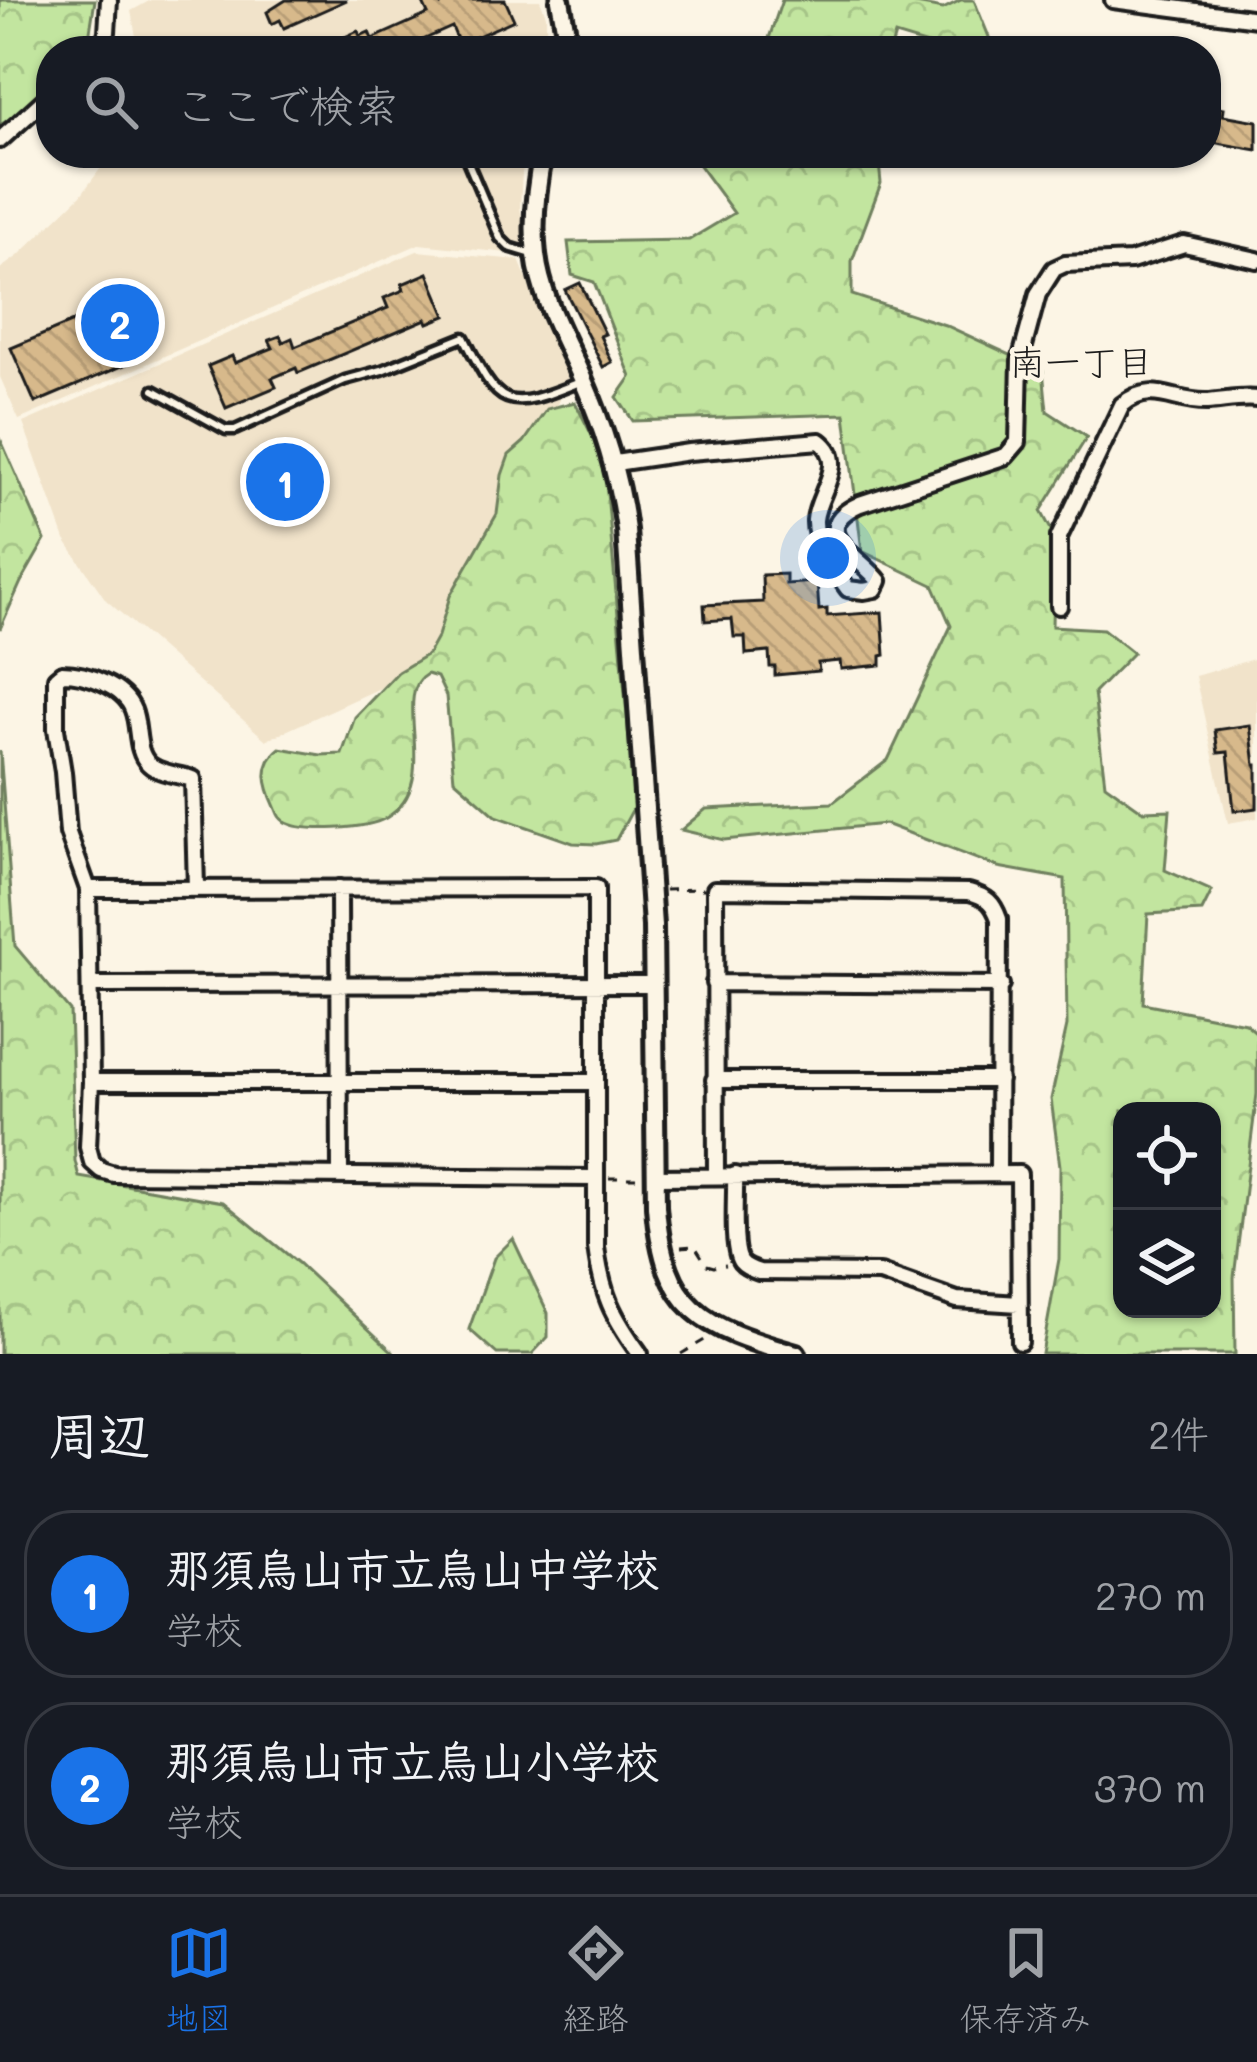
<!DOCTYPE html>
<html lang="ja">
<head>
<meta charset="utf-8">
<style>
	:root { --surface:#171b24; --page:#20242c; --text:#f1f3f6; --muted:#9ea1a6; --line:#363941; --accent:#1a73e8 }
	body { margin:0; font-family:Mali,"Klee One",sans-serif; background:var(--page); color:var(--text) }
	.controls { position:absolute; right:36px; bottom:36px; display:grid; overflow:hidden; border-radius:24px; box-shadow:0 3px 9px #0004 }
	.controls button { width:108px; height:108px; display:grid; place-items:center; padding:0; border:0; border-bottom:3px solid var(--line); background:var(--surface); color:var(--text); font:60px sans-serif }
	.you { position:absolute; left:828px; top:558px; width:42px; height:42px; margin:-30px; border:9px solid #fff; border-radius:50%; background:#1a73e8; box-shadow:0 0 0 18px #1a73e833 }
	.badge { display:grid; place-items:center; width:78px; height:78px; border-radius:50%; background:var(--accent); color:#fff; font-size:39px; font-weight:700 }
	.pin { position:absolute; translate:-50% -50%; border:6px solid #fff; box-shadow:0 3px 12px #0006 }
	.list { margin:0; padding:0; list-style:none }
	h2 { display:flex; justify-content:space-between; align-items:center; height:156px; margin:0; padding:0 48px; font-size:51px }
	h2 small { font-size:39px; font-weight:400; color:var(--muted) }
	.list li { display:grid; grid-template-columns:78px 1fr auto; gap:36px; align-items:center; box-sizing:border-box; height:168px; margin:0 24px 24px; padding:0 24px; border:3px solid var(--line); border-radius:48px }
	.list b { display:block; font-size:45px; white-space:nowrap }
	.list p { margin:0; font-size:39px; white-space:nowrap; color:var(--muted) }
	.list em { font-size:39px; font-style:normal; color:var(--muted) }
	.icon { flex:none; width:66px; height:66px; fill:none; stroke:currentColor; stroke-width:2; stroke-linecap:round; stroke-linejoin:round }
	.map { position:relative; flex:none; width:1257px; height:1354px; overflow:hidden }
	.search { position:absolute; background:var(--surface); box-shadow:0 3px 9px #0004; left:36px; right:36px; top:36px; height:132px; display:flex; align-items:center; gap:30px; box-sizing:border-box; padding:0 42px; border-radius:48px; color:var(--muted); font-size:45px }
	.sheet { height:540px; background:var(--surface) }
	nav { display:flex; justify-content:space-around; align-items:center; box-sizing:border-box; height:168px; border-top:3px solid var(--line); background:var(--surface); font-size:33px; color:var(--muted) }
	nav a { display:grid; justify-items:center; gap:6px }
	nav .on { color:var(--accent) }
	.map>svg:first-child { display:block }
	.built { fill:#f1e3ca }
	.forest { fill:url(#forest-crowns); stroke:#6f805e; stroke-width:3; fill-rule:evenodd }
	.building { fill:url(#building-back-hatch); stroke:#1c1c1c; stroke-width:3 }
	.lines { fill:none; stroke-linecap:round; stroke-linejoin:round }
	.service-casing { stroke:#1c1c1c; stroke-width:15 }
	.minor-casing { stroke:#1c1c1c; stroke-width:22 }
	.tertiary-casing { stroke:#1c1c1c; stroke-width:26 }
	.path { stroke:#1c1c1c; stroke-width:3; stroke-dasharray:9 9; stroke-linecap:butt }
	.service { stroke:#fcf5e5; stroke-width:6 }
	.minor { stroke:#fcf5e5; stroke-width:14 }
	.tertiary { stroke:#fcf5e5; stroke-width:16 }
	.labels { text-anchor:middle; stroke-width:9; stroke-linejoin:round; paint-order:stroke }
	.neighbourhood-label { font-size:36px; fill:#1c1c1c; stroke:#fcf5e5 }
</style>
</head>
<body>
<div class="map">
<svg width="1257" height="1354" viewBox="0 0 1257 1354">
	<defs>
		<pattern id="forest-crowns" width="20" height="18" patternUnits="userSpaceOnUse" patternTransform="scale(3)"><rect width="20" height="18" fill="#c2e59f"/><path d="M2 6a3 3 0 1 1 6 0M12 15a3 3 0 1 1 6 0" fill="none" stroke="#a6c488"/></pattern>
		<pattern id="building-back-hatch" width="6" height="6" patternUnits="userSpaceOnUse" patternTransform="scale(3)"><rect width="6" height="6" fill="#d7b98b"/><path d="M-1 5l2 2M0 0l6 6M5-1l2 2" fill="none" stroke="#b89e77"/></pattern>
	</defs>
	<rect width="100%" height="100%" fill="#fcf5e5"/>
	<filter id="ink" filterUnits="userSpaceOnUse"><feTurbulence type="fractalNoise" baseFrequency=".00833" numOctaves="2"/><feDisplacementMap in="SourceGraphic" scale="24" xChannelSelector="R" yChannelSelector="G"/><feConvolveMatrix kernelMatrix="1 2 1 2 8 2 1 2 1" color-interpolation-filters="sRGB"/></filter>
	<g filter="url(#ink)">
		<path class="built" d="M151 0H540L546 15V51H139L131 11Z
			M112 153H527L522 173 520 206 525 243 508 253 419 244 19 420 0 377V269L18 256 81 195Z
			M417 251 519 260 568 378 498 554 422 669 266 740 106 600 65 540 23 423Z
			M1257 658V818L1228 823 1195 676Z"/>
		<path class="forest" d="M0 0H95L88 44 82 51H51V81L13 117 0 125Z
			M782 0H894L943 9 961 0H974L989 37 981 51H948L895 35 890 51H762L767 44Z
			M690 153H878L881 183 852 261V295L945 325 1043 370 1047 411 1087 437 1041 511 1054 535 1052 626 1103 629 1133 653 1094 693 1105 784 1143 811 1170 810 1165 870 1212 891 1202 911 1148 914 1143 1003 1245 1023 1257 1033V1094L1234 1277 1235 1354H1042L1059 1259 1060 1166 1051 1099 1067 1026 1065 879 998 867 885 824 724 840 681 830 706 809 832 803 888 760 951 626 933 585 862 551 845 414 633 421 617 397 631 377 594 282 572 275 568 242 689 240 734 213ZM1122 1111H1212V1309H1122Z
			M575 402 604 459 635 805 616 840 596 844 573 843 496 816 454 779 446 696 437 677 427 674C389 695 445 783 386 818 367 829 304 833 285 822 278 817 278 814 275 807 265 785 259 765 280 748L321 755 342 754 355 717 398 672 428 654 438 636 450 596 497 514 502 475 509 455 524 442 547 409Z
			M0 438 45 540 21 582 0 629Z
			M0 751 15 946 70 1011 75 1161 79 1177 223 1202 298 1263 395 1354H0Z
			M513 1239 548 1313V1337L532 1354H497L469 1329 494 1258Z"/>
		<path class="building" d="M286 0H347L284 28 280 20 272 24 267 12Z
			M431 0H439L441 5 451 0H505L514 20 469 40 474 51H462L452 27 398 51H314L358 31 360 36 369 32 372 39 428 14 423 3Z
			M1206 105 1224 108 1223 115 1257 121V150L1206 141Z
			M428 273 446 316 428 323 426 319 298 373 296 368 272 378 276 387 226 408 208 366 232 356 235 363 273 348 269 340 280 336 283 342 292 338 295 347 388 308 384 298 404 290 402 284Z
			M580 283 605 334 600 336 612 362 603 367 565 290Z
			M118 303 141 358 35 403 11 348Z
			M786 574V584L817 582 819 610 827 609V616L882 612 885 655 881 656V665L841 669 840 661 818 663 819 671 775 675V667H770L769 652 746 654 745 637H734L732 619 705 621 704 605 763 602 762 575Z
			M1250 725 1255 765H1257V808L1234 811 1228 752 1218 753 1215 730Z"/>
		<g class="lines">
			<defs>
				<path id="service" d="M464 153 500 238 509 247 532 254
					M154 390 226 430H235L345 380 382 370 464 337C500 409 504 413 580 382"/>
				<path id="minor" d="M1113 0 1257 19
					M101 51 107 32 109 0
					M0 140 51 94
					M615 463 689 452 820 441C849 463 817 493 815 520 814 546 834 569 848 589L864 591 875 589 879 581C862 558 803 530 860 504L1006 456 1018 442 1020 361 1038 294 1054 269 1065 264 1131 261 1184 244 1257 260
					M1059 606V537L1122 405C1152 380 1174 403 1207 402 1224 401 1240 397 1257 399
					M196 888 193 779C180 775 158 773 149 764 135 751 140 727 133 710 124 686 86 673 62 673L56 678V729L63 772 68 833 88 889 91 1082 88 1147 92 1162 101 1170 114 1174 595 1178
					M339 888 340 1175
					M88 889 596 888V1247C602 1295 612 1315 640 1354
					M714 983 1001 985
					M90 985 654 984
					M714 1080H999
					M91 1082H596
					M716 1175 715 889 969 892C987 897 993 902 999 919L998 1173
					M735 1175C736 1194 731 1249 741 1262 745 1267 753 1270 759 1272L880 1273 957 1300 1019 1304
					M656 1177 1019 1174 1020 1342"/>
				<path id="tertiary" d="M560 0 565 27 564 51
					M543 153C536 187 532 221 536 255 541 299 565 339 582 378 604 428 619 476 626 530L653 926 656 1206C664 1311 702 1327 796 1354"/>
			</defs>
			<use href="#service" class="service-casing"/>
			<use href="#minor" class="minor-casing"/>
			<use href="#tertiary" class="tertiary-casing"/>
			<path class="path" d="M665 890 704 889
				M609 1178H641
				M681 1247 695 1246 707 1265 714 1267 726 1265
				M681 1354 708 1338"/>
			<use href="#service" class="service"/>
			<use href="#minor" class="minor"/>
			<use href="#tertiary" class="tertiary"/>
		</g>
	</g>
	<g class="labels">
		<g class="neighbourhood-label">
			<text x="1081" y="375">南一丁目</text>
		</g>
	</g>
</svg>
<div class="controls">
<button><svg class="icon" aria-label="locate" viewBox="0 0 24 24"><circle cx="12" cy="12" r="6"/><path d="M12 2v4M12 18v4M2 12h4M18 12h4"/></svg></button>
<button><svg class="icon" aria-label="layers" viewBox="0 0 24 24"><path d="M12 4l9 5-9 5-9-5zM3 14l9 5 9-5"/></svg></button>
</div>
<div class="you"></div>
<div class="pin badge" style="left:285px;top:482px">1</div>
<div class="pin badge" style="left:120px;top:323px">2</div>
<div class="search"><svg class="icon" aria-label="search" viewBox="0 0 24 24"><circle cx="10" cy="10" r="6"/><path d="M15 15l6 6"/></svg>ここで検索</div>
</div>
<section class="sheet">
<h2>周辺<small>2件</small></h2>
<ul class="list">
<li><span class="badge">1</span><div><b>那須烏山市立烏山中学校</b><p>学校</p></div><em>270 m</em></li>
<li><span class="badge">2</span><div><b>那須烏山市立烏山小学校</b><p>学校</p></div><em>370 m</em></li>
</ul>
</section>
<nav>
<a class="on"><svg class="icon" aria-label="map" viewBox="0 0 24 24"><path d="M3 6l6-2 6 2 6-2v14l-6 2-6-2-6 2zM9 4v14M15 6v14"/></svg>地図</a>
<a><svg class="icon" aria-label="directions" viewBox="0 0 24 24"><path d="M12 3l9 9-9 9-9-9zM9 14v-3h6M13 9l2 2-2 2"/></svg>経路</a>
<a><svg class="icon" aria-label="saved" viewBox="0 0 24 24"><path d="M7 4h10v16l-5-4-5 4z"/></svg>保存済み</a>
</nav>
</body>
</html>
